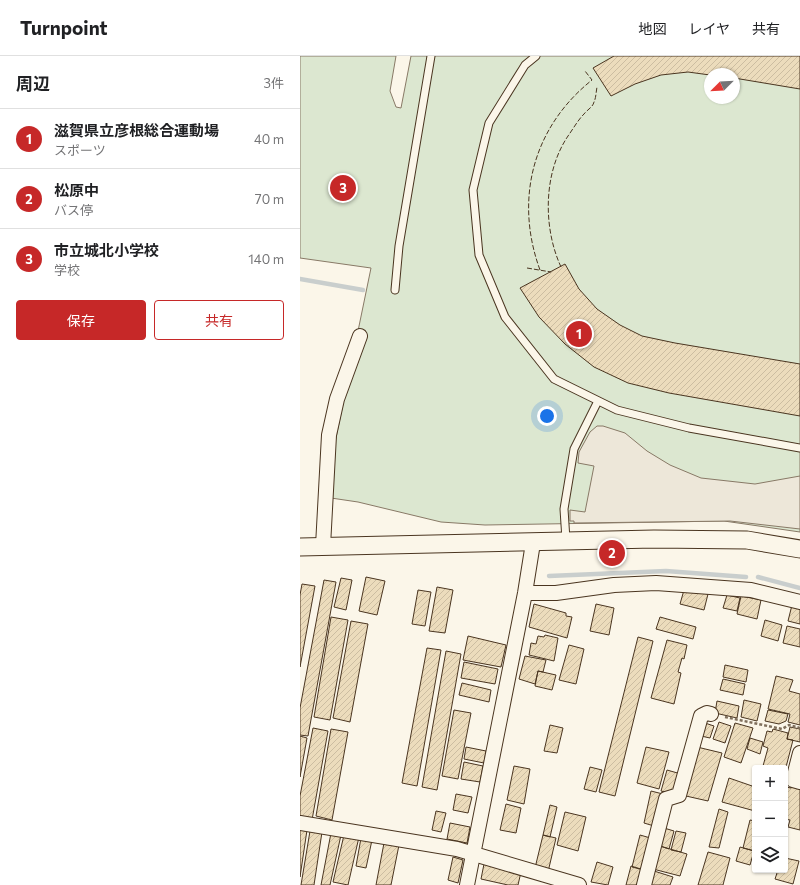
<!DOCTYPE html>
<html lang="ja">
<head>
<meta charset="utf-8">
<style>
	:root { --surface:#fff; --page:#f6f6f6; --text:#202124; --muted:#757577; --line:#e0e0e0; --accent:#c62828 }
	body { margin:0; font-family:Commissioner,"Noto Sans JP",sans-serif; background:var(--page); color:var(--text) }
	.controls { position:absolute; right:12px; bottom:12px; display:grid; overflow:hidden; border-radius:4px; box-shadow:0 1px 3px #0004 }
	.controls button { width:36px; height:36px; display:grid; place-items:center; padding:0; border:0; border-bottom:1px solid var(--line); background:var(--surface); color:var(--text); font:20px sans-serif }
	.compass { position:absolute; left:404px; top:12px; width:36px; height:36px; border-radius:50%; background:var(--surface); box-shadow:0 1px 3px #0004; rotate:246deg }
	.you { position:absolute; left:247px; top:360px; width:14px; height:14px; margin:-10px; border:3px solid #fff; border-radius:50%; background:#1a73e8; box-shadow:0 0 0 6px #1a73e833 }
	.badge { display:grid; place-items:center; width:26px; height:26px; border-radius:50%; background:var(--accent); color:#fff; font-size:13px; font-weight:700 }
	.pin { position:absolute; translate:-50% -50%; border:2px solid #fff; box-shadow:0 1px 4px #0006 }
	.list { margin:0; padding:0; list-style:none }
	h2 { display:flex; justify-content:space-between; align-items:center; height:52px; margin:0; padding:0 16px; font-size:17px }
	h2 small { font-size:13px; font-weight:400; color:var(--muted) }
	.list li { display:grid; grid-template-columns:26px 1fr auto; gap:12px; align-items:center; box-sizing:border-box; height:60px; padding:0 16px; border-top:1px solid var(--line) }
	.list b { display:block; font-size:15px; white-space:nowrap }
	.list p { margin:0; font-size:13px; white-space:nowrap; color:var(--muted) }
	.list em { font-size:13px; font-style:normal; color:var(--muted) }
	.actions { display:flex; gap:8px; padding:12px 16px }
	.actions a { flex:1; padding:9px 0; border:1px solid var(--accent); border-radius:4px; text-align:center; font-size:14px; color:var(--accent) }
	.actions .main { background:var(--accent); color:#fff }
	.icon { flex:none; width:22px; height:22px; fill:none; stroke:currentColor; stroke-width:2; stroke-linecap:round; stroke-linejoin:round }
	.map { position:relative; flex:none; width:500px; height:829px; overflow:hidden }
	header { display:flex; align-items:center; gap:24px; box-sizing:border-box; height:56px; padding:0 20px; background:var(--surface); border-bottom:1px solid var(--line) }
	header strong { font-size:19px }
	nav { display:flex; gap:22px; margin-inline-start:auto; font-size:14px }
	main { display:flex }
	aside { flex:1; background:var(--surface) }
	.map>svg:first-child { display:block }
	.grass { fill:#dce7d0; stroke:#887966; fill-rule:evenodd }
	.parking { fill:#ede7d9; stroke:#887966 }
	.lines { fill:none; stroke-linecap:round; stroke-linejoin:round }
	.stream { stroke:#c9cecd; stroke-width:4.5 }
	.building { fill:url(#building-hatch); stroke:#4a3520 }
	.service-casing { stroke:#4a3520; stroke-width:9 }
	.minor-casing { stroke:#4a3520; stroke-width:16 }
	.tertiary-casing { stroke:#4a3520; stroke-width:19 }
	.path { stroke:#7f6f5c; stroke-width:2.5; stroke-dasharray:3 2; stroke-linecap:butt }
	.service { stroke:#fbf6e9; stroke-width:7 }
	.minor { stroke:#fbf6e9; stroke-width:14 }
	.tertiary { stroke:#fbf6e9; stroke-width:17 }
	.fence { stroke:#4a3520; stroke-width:1; stroke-dasharray:5 2; stroke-linecap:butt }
</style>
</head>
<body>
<header>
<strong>Turnpoint</strong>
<nav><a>地図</a><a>レイヤ</a><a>共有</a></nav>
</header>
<main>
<aside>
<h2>周辺<small>3件</small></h2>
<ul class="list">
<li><span class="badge">1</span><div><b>滋賀県立彦根総合運動場</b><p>スポーツ</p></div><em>40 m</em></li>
<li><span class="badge">2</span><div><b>松原中</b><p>バス停</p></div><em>70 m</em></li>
<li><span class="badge">3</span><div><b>市立城北小学校</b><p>学校</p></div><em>140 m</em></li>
</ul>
<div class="actions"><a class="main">保存</a><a>共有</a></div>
</aside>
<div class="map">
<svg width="500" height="829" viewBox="0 0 500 829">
	<defs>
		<pattern id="building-hatch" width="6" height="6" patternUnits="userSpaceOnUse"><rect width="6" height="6" fill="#ecdcbc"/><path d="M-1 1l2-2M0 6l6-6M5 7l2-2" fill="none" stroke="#ccbda1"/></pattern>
	</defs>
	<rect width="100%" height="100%" fill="#fbf6e9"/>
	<path class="grass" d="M0 0H96L90 35 96 51 101 52 111 0H500V476L424 465 185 469 141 466 58 446 31 442 25 435 71 212 0 202ZM410 18H434V42H410Z"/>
	<path class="parking" d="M297 370H303L325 377 347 395 370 409 401 422 455 428 500 420V473L430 465 274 467V465H270V454L285 456 294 410 278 407 279 396 290 376Z"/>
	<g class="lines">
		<path class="stream" d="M0 223 63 234
			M249 520 366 515 446 521
			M458 521 500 532"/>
	</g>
	<path class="building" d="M314 0H500V33L434 22V18L410 19 388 16 361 19 335 28 311 40 293 12Z
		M265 208 279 233 297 253 320 269 342 280 375 287 500 308V360L369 337 328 327 294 311 265 288 239 261 220 232Z
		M66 521 85 525 77 559 59 555Z
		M41 522 52 524 46 554 34 551Z
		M24 524 36 526 8 680 0 679V652Z
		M2 528 15 530 0 611V539Z
		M137 531 153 534 145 577 129 575Z
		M118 534 131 536 125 570 112 568Z
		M384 534 408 538 404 554 380 548Z
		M427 539 440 542 437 555 423 552Z
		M441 540 461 544 457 563 437 558Z
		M234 548 266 557V560L272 561 267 582 229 571Z
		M296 548 314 552 309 579 290 575Z
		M492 549 500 551V568L488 565Z
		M31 561 48 564 30 664 14 661Z
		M360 561 396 571 393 583 356 573Z
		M465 564 482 569 478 585 461 580Z
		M51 565 68 568 50 666 33 662Z
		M487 570 500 573V591L483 587Z
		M245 579 258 582 254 605 229 599 231 587 236 588 238 580 244 581Z
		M168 580 206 589 201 611 163 604Z
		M338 581 353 585 315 740 299 736Z
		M367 584 387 589 384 603 382 602 378 616 381 617 374 648 351 642Z
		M269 589 284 593 276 628 259 624Z
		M127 592 141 594 117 730 102 727Z
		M146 595 161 598 137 734 122 731Z
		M225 600 246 604 243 616 238 615 235 628 219 623Z
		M164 606 198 613 195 628 161 622Z
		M425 609 448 614 446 626 423 621Z
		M238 615 256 619 252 634 235 630Z
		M476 620 493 624 489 635 500 638V669L488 666 490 658 468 653Z
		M423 623 445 628 443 639 420 634Z
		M162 627 191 634 189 646 159 639Z
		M444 644 461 648 457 665 441 661Z
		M417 645 439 650 437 662 415 657Z
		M154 654 171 657 158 723 142 720Z
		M468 654 488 658 486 665 479 668 465 665Z
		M419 666 431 670 425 687 413 683Z
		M405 667 414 670 410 682 401 680Z
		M435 667 453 672 441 707 424 701Z
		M250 669 263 672 257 697 244 695Z
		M490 671 500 673V686L487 683Z
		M13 672 28 675 12 764 0 761V740Z
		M31 673 48 676 32 764 16 760Z
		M473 673 488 677 487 683 493 684 485 715V712L463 710 468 692 463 690 467 675 472 676Z
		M0 680 7 682 0 721Z
		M450 682 463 686 460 698 447 693Z
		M166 691 186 695 184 707 164 703Z
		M346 691 369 696 359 733 337 727Z
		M397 691 422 697 408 745 386 740Z
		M164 706 183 710 180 726 161 723Z
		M214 710 230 713 224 748 207 744Z
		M290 711 302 714 296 736 284 733Z
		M367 714 381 718 376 739 361 735Z
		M429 722 455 731V755L422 746Z
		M492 726 500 728V774L488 771 490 764 485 763V736L486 731 491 732Z
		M351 735 363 738 354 770 344 767Z
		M156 738 172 741 168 757 153 754Z
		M206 748 221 752 216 777 200 774Z
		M250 749 257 751 250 781 243 779Z
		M419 753 428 756 419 792 409 791Z
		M136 755 146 757 141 776 132 774Z
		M265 756 286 761 278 795 257 789Z
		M450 764 455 765V795L443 792Z
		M150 767 170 771 167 787 147 783Z
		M364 772 374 775 369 793 360 790Z
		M0 773 7 774 0 821Z
		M10 775 22 776 14 829H1Z
		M376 775 386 777 381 796 371 794Z
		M31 777 41 779 30 829H21Z
		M44 779 59 781 48 829 33 826Z
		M243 779 256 782 248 816 235 812Z
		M340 779 354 783 344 814 332 811Z
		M61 782 72 784 66 812 56 810Z
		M84 787 99 789 91 829H76Z
		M360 790 387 798 380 820 353 813Z
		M440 791 454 795 450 809 436 805Z
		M408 796 430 802 423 829H398Z
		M153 801 163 804 158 827 148 824Z
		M485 802 499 805 493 828 475 823 478 814H485Z
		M297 806 313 811 308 829 291 826Z
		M184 808 221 816 218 829H208L181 823Z
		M331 810 344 814 341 829H326Z
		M354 815 373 821 370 829H350Z"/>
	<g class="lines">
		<defs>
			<path id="service" d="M236 0 225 9 189 67 173 134 179 199 205 261 254 323 317 354 389 372 500 392
				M95 234 99 190 131 0
				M266 484 264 453 274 393 298 345"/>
			<path id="minor" d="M23 490 29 379 37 343 60 280
				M225 537H256L314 529 356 527 451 534 500 546
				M500 697 493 724 500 726
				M0 767 157 793 279 829
				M167 829 225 537 233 487
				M344 829 366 743 379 739 401 660 407 657 411 658"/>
			<path id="tertiary" d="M0 491 354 483 447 484 500 493"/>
		</defs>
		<use href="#service" class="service-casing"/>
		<use href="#minor" class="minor-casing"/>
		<use href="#tertiary" class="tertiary-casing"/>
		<path class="path" d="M425 661 482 673 489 669 500 672"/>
		<use href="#service" class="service"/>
		<use href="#minor" class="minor"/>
		<use href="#tertiary" class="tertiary"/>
		<path class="fence" d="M261 211C243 172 243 117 268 80 273 73 278 64 284 58 287 54 293 51 294 46 296 42 296 36 297 31
			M227 212 251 216
			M240 214C214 143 233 71 292 24L285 15"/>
	</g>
</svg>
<div class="controls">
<button>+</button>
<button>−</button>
<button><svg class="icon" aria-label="layers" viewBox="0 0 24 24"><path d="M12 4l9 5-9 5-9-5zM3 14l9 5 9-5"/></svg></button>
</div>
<svg class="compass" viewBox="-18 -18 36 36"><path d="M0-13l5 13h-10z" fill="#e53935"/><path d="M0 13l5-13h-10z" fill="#757577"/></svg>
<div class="you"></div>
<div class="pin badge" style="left:279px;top:278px">1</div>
<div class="pin badge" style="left:312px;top:497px">2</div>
<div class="pin badge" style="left:43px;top:132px">3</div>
</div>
</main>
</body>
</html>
